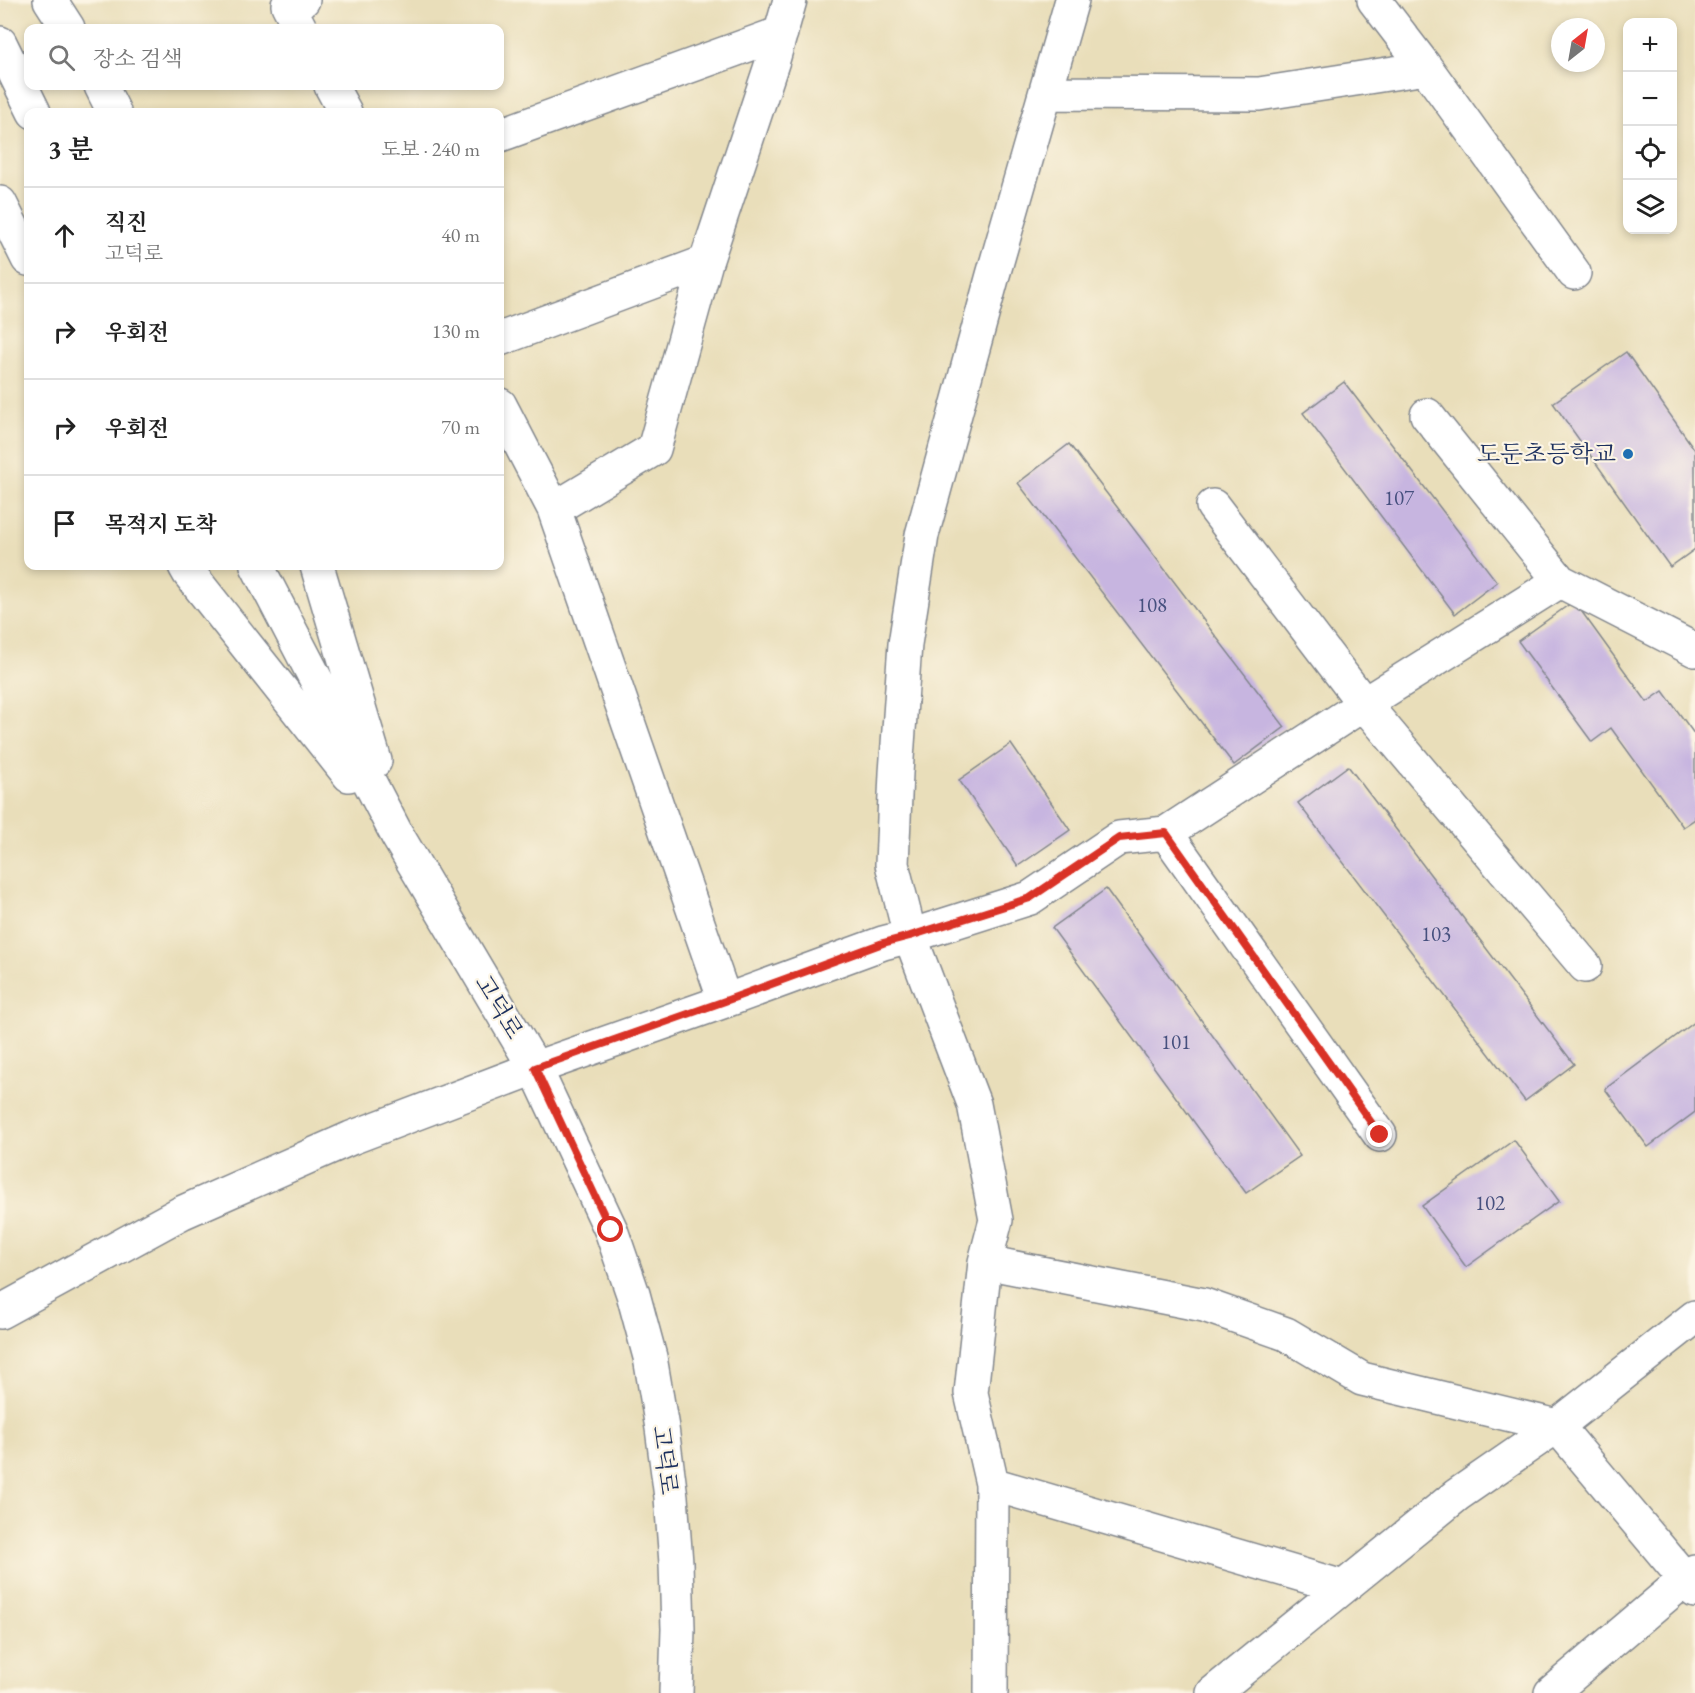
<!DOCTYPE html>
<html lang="ko">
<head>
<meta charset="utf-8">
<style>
	:root { --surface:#fff; --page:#f6f6f6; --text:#222; --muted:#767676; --line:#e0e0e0 }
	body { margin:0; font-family:"EB Garamond","Noto Serif KR",serif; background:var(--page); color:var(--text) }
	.controls { position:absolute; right:18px; top:18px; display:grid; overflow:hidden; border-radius:12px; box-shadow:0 3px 9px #0003 }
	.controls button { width:54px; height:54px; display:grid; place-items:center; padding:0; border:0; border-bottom:2px solid var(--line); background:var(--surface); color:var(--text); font:30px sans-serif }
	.compass { position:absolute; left:1551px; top:18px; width:54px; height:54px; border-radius:50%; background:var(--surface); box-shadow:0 3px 9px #0003; rotate:31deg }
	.stop { position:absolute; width:18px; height:18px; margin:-14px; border:4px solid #d93025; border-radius:50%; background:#fff }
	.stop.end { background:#d93025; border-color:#fff; box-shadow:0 2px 6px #0008 }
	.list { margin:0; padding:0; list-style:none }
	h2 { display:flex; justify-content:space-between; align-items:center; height:78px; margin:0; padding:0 24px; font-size:26px }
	h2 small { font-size:20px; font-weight:400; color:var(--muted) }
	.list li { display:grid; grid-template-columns:39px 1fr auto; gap:18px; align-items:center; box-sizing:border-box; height:96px; padding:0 24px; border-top:2px solid var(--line) }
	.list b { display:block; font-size:22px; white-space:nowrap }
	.list p { margin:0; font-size:20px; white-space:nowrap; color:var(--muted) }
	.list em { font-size:20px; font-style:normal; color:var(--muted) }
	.icon { flex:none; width:33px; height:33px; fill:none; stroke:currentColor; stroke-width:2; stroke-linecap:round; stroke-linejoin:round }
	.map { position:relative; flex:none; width:1695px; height:1693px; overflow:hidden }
	.search { position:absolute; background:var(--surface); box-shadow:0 3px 9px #0003; left:24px; top:24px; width:480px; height:66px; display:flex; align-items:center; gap:15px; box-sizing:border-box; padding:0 21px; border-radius:12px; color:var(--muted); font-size:22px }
	.panel { position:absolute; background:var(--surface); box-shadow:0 3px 9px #0003; left:24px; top:108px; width:480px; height:462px; border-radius:12px }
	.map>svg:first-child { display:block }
	.building { fill:#c7b5e0 }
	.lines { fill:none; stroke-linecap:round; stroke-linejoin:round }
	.minor-casing { stroke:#82868c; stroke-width:36 }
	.major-casing { stroke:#82868c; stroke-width:36 }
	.minor { stroke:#fff; stroke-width:33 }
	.major { stroke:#fff; stroke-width:33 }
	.route { stroke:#d93025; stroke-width:8 }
	.poi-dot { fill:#1f6fb2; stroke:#fcf5e5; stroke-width:2 }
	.labels { text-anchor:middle; stroke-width:4.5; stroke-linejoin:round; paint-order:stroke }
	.number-label { font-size:21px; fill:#46507e }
	.poi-label { font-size:24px; fill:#1b2f5e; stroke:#fcf5e5; text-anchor:end }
	.street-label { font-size:24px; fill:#1b2f5e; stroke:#fcf5e5 }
</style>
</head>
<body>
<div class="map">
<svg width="1695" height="1693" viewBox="0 0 1695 1693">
	<rect width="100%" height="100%" fill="#fcf5e5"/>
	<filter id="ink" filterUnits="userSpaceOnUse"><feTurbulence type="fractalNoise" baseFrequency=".0167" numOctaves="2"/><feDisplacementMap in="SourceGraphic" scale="12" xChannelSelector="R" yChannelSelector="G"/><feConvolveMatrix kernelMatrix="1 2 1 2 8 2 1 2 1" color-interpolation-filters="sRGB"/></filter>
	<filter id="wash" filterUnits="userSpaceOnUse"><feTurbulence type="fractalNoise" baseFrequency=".008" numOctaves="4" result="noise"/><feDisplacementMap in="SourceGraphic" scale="24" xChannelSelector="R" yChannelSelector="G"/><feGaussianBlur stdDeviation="1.35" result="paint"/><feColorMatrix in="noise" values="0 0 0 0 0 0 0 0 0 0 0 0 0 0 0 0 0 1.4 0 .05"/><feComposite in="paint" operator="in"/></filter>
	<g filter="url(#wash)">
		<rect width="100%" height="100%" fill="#e9deba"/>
		<g id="blocks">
			<path class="building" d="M1626 352 1695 450V549L1670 567 1553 403Z
				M1344 382 1497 582 1455 614 1303 413Z
				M1069 444 1285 727 1234 765 1018 483Z
				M1574 601 1647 702 1663 691 1695 735V819L1683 827 1611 728 1592 742 1518 641Z
				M1011 744 1070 830 1018 866 959 780Z
				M1348 766 1574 1064 1525 1101 1298 803Z
				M1106 889 1300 1156 1246 1193 1052 928Z
				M1695 1022V1112L1648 1147 1605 1089Z
				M1514 1140 1559 1201 1466 1267 1422 1206Z"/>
		</g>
	</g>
	<g filter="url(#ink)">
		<use href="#blocks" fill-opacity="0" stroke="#82868c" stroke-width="1.5"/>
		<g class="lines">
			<defs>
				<path id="minor" d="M1374 0 1426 68
					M300 28 288 5 303 0
					M331 86 345 112
					M1046 93 1259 94 1426 68 1574 273
					M500 135 781 33
					M500 339 706 262
					M500 405 554 509 725 1001
					M1427 415 1560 581
					M1213 506 1364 704 1560 581 1695 650
					M554 509 654 449 706 262 773 60 790 0
					M1166 833 1364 704 1585 966
					M985 1262 1204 1305 1286 1334 1362 1379 1557 1426 1457 1495 1213 1693
					M0 1312 181 1213 351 1138 535 1068 725 1001 883 943 910 936 892 864 896 773 905 644 922 535 993 275 1072 0
					M1695 1317 1557 1426 1695 1591
					M992 1484 1343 1587
					M991 1693 992 1484 971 1393 985 1262 996 1220 974 1104 910 936 1030 898 1119 838 1166 833 1380 1135
					M1551 1693 1695 1571"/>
				<path id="major" d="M50 0 68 28
					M0 43 34 112
					M101 86 114 112
					M0 203 28 259
					M185 566 189 573 349 775
					M257 566 397 835 535 1068 611 1230 633 1294 650 1357 662 1428 671 1497 676 1563 678 1629 676 1693
					M317 566 375 761"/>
			</defs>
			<use href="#minor" class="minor-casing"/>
			<use href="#major" class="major-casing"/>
			<use href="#minor" class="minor"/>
			<use href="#major" class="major"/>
		</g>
	</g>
	<g class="lines" filter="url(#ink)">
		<path class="route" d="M611 1230 535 1068 725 1001 883 943 910 936 1030 898 1119 838 1166 833 1380 1135"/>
	</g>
	<circle class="poi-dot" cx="1628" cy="454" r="6"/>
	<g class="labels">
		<g class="number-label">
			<text x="1399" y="505">107</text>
			<text x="1152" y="612">108</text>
			<text x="1436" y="941">103</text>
			<text x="1176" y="1049">101</text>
			<text x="1490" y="1210">102</text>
		</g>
		<g class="poi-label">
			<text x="1616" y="462">도둔초등학교</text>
		</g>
		<g class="street-label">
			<text transform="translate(499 1007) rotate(59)" y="8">고덕로</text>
			<text transform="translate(665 1460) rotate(83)" y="8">고덕로</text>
		</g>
	</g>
</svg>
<div class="controls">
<button>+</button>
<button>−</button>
<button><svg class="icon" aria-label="locate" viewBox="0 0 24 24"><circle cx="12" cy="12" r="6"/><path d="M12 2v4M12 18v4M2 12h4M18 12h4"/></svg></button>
<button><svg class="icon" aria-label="layers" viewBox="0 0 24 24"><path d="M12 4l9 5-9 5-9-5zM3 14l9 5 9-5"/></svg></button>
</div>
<svg class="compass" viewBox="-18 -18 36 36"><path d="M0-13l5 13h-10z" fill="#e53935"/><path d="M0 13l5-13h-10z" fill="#767676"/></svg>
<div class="stop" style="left:611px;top:1230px"></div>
<div class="stop end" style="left:1380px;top:1135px"></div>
<div class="search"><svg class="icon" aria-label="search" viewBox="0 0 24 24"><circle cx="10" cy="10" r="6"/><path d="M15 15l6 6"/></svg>장소 검색</div>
<section class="panel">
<h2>3 분<small>도보 · 240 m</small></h2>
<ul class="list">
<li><svg class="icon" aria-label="ahead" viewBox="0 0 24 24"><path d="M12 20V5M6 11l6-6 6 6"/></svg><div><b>직진</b><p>고덕로</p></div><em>40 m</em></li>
<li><svg class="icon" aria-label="right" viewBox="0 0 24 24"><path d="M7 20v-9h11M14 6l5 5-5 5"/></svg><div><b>우회전</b></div><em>130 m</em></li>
<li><svg class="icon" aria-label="right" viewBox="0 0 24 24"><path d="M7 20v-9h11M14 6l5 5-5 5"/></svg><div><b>우회전</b></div><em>70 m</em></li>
<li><svg class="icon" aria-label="arrive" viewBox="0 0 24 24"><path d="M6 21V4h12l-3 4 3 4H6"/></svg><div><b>목적지 도착</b></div></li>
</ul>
</section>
</div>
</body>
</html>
